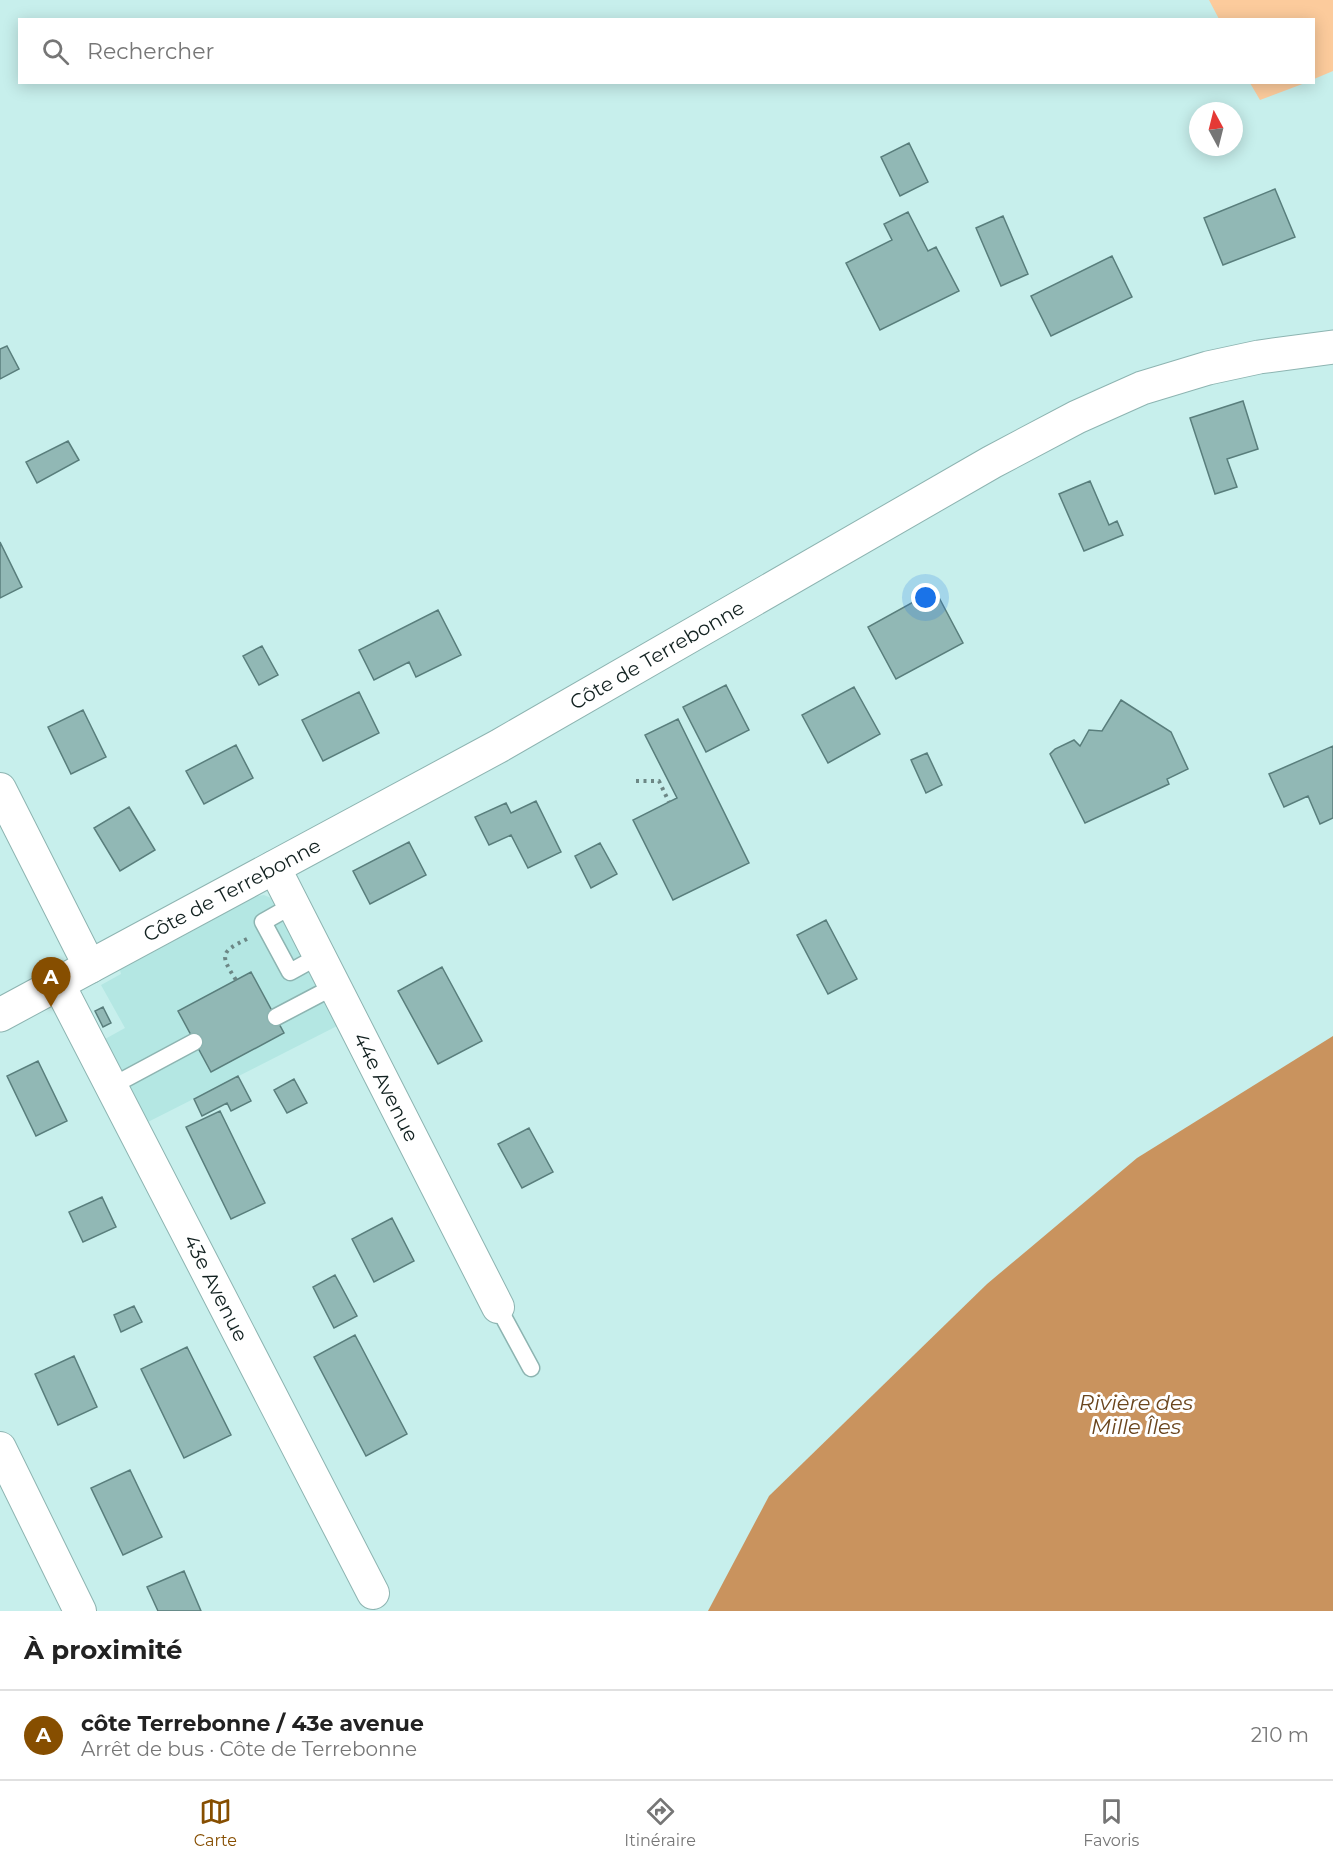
<!DOCTYPE html>
<html lang="fr">
<head>
<meta charset="utf-8">
<style>
	:root { --surface:#fff; --page:#f6f6f6; --text:#222; --muted:#767676; --line:#e0e0e0; --accent:#864e00 }
	body { margin:0; font-family:Montserrat,sans-serif; background:var(--page); color:var(--text) }
	.compass { position:absolute; left:1189px; top:102px; width:54px; height:54px; border-radius:50%; background:var(--surface); box-shadow:0 3px 15px #0003; rotate:353deg }
	.you { position:absolute; left:926px; top:598px; width:21px; height:21px; margin:-15px; border:4px solid #fff; border-radius:50%; background:#1a73e8; box-shadow:0 0 0 9px #1a73e833 }
	.badge { display:grid; place-items:center; width:39px; height:39px; border-radius:50%; background:var(--accent); color:#fff; font-size:20px; font-weight:700 }
	.pin { position:absolute; translate:-50% -50px; filter:drop-shadow(0 2px 3px #0008) }
	.pin::after { content:''; position:absolute; top:32px; width:21px; height:18px; background:inherit; clip-path:polygon(0 0,100% 0,50% 100%) }
	.list { margin:0; padding:0; list-style:none }
	h2 { display:flex; justify-content:space-between; align-items:center; height:78px; margin:0; padding:0 24px; font-size:26px }
	h2 small { font-size:20px; font-weight:400; color:var(--muted) }
	.list li { display:grid; grid-template-columns:39px 1fr auto; gap:18px; align-items:center; box-sizing:border-box; height:90px; padding:0 24px; border-top:2px solid var(--line) }
	.list b { display:block; font-size:22px; white-space:nowrap }
	.list p { margin:0; font-size:20px; white-space:nowrap; color:var(--muted) }
	.list em { font-size:20px; font-style:normal; color:var(--muted) }
	.icon { flex:none; width:33px; height:33px; fill:none; stroke:currentColor; stroke-width:2; stroke-linecap:round; stroke-linejoin:round }
	.map { position:relative; flex:none; width:1333px; height:1611px; overflow:hidden }
	.search { position:absolute; background:var(--surface); box-shadow:0 3px 15px #0003; left:18px; right:18px; top:18px; height:66px; display:flex; align-items:center; gap:15px; box-sizing:border-box; padding:0 21px; border-radius:0px; color:var(--muted); font-size:22px }
	.sheet { height:168px; background:var(--surface) }
	nav { display:flex; justify-content:space-around; align-items:center; box-sizing:border-box; height:84px; border-top:2px solid var(--line); background:var(--surface); font-size:16px; color:var(--muted) }
	nav a { display:grid; justify-items:center; gap:3px }
	nav .on { color:var(--accent) }
	.map>svg:first-child { display:block }
	.built { fill:#b4e7e3 }
	.green { fill:#fccb9c }
	.water { fill:#c9935e }
	.building { fill:#91b8b5; stroke:#597e7c; stroke-width:1.5 }
	.lines { fill:none; stroke-linecap:round; stroke-linejoin:round }
	.lane-casing { stroke:#8db4b1; stroke-width:19 }
	.street-casing { stroke:#8db4b1; stroke-width:34 }
	.secondary-casing { stroke:#8db4b1; stroke-width:35 }
	.path { stroke:#6c8785; stroke-width:4; stroke-dasharray:3 4.5; stroke-linecap:butt }
	.lane { stroke:#fff; stroke-width:16 }
	.street { stroke:#fff; stroke-width:32 }
	.secondary { stroke:#fff; stroke-width:33 }
	.labels { text-anchor:middle; stroke-width:6; stroke-linejoin:round; paint-order:stroke }
	.street-label { font-size:20px; fill:#122120; stroke:#fff }
	.water-label { font-size:21px; font-style:italic; fill:#6a451d; stroke:#fff }
</style>
</head>
<body>
<div class="map">
<svg width="1333" height="1611" viewBox="0 0 1333 1611">
	<rect width="100%" height="100%" fill="#c7efec"/>
	<path class="built" d="M264 895 271 898 274 903 339 1025 146 1123 105 1039 125 1028 101 985 121 974 120 970 257 896Z"/>
	<path class="green" d="M1209 0H1333V71L1314 79V20L1219 19Z
		M1250 83H1305L1260 100Z"/>
	<path class="water" d="M1333 1036V1611H708L769 1496 987 1284 1137 1158Z"/>
	<path class="building" d="M909 143 928 182 900 196 881 157Z
		M1275 189 1295 237 1223 265 1204 218Z
		M908 212 928 251 936 247 959 291 880 330 846 263 892 240 884 224Z
		M1003 216 1028 274 1001 286 976 228Z
		M1112 256 1132 297 1051 336 1031 296Z
		M7 346 19 369 0 379V349Z
		M1243 401 1258 449 1227 459 1237 487 1215 494 1190 418Z
		M68 441 79 460 37 483 26 462Z
		M1090 481 1109 525 1117 521 1123 535 1084 551 1059 494Z
		M0 542 22 587 0 598Z
		M935 590 963 643 896 679 868 627Z
		M438 610 461 655 416 677 409 662 374 680 359 650Z
		M262 646 278 675 259 685 243 656Z
		M726 685 749 730 706 752 683 707Z
		M854 687 880 734 828 763 802 715Z
		M359 692 379 733 323 761 302 720Z
		M1121 700 1171 732 1188 769 1167 779 1169 784 1085 823 1050 754 1055 749 1074 740 1080 746 1089 730 1102 731Z
		M83 710 106 757 71 774 48 727Z
		M678 719 749 863 673 900 633 820 677 798 645 735Z
		M236 745 253 778 204 804 186 771Z
		M1333 746V818L1320 824 1308 796 1284 807 1269 774Z
		M927 753 942 785 926 793 911 760Z
		M536 801 561 852 528 868 511 835 489 845 475 817 506 803 511 813Z
		M129 807 155 850 120 871 94 828Z
		M409 842 426 875 370 904 353 871Z
		M600 843 617 874 591 888 575 856Z
		M826 920 857 979 828 994 797 935Z
		M442 967 482 1041 438 1064 398 991Z
		M251 972 284 1033 211 1072 178 1011Z
		M103 1007 111 1023 103 1027 95 1011Z
		M38 1061 67 1121 36 1136 7 1076Z
		M238 1076 251 1101 231 1111 227 1103 202 1116 194 1099Z
		M294 1079 307 1103 287 1113 274 1090Z
		M220 1111 265 1203 231 1219 186 1127Z
		M529 1128 553 1172 522 1188 498 1144Z
		M102 1197 116 1227 83 1242 69 1212Z
		M392 1218 414 1261 374 1282 352 1239Z
		M335 1275 357 1316 334 1328 313 1287Z
		M134 1306 142 1322 121 1332 114 1315Z
		M355 1335 407 1434 366 1456 314 1357Z
		M187 1347 231 1435 184 1458 141 1369Z
		M74 1356 97 1407 58 1425 35 1374Z
		M130 1470 162 1537 123 1555 91 1488Z
		M184 1571 201 1611H158L147 1587Z"/>
	<g class="lines">
		<defs>
			<path id="lane" d="M293 905 263 922 290 972 319 956
				M276 1017 335 986
				M112 1086 194 1042
				M498 1307 531 1368"/>
			<path id="street" d="M0 789 90 967
				M274 867 498 1307
				M58 983 373 1593
				M0 1448 80 1611"/>
			<path id="secondary" d="M0 1015 499 746 992 462 1077 417 1142 388 1208 368 1259 357 1333 347"/>
		</defs>
		<use href="#lane" class="lane-casing"/>
		<use href="#street" class="street-casing"/>
		<use href="#secondary" class="secondary-casing"/>
		<path class="path" d="M636 781H659L669 802
			M236 980C220 955 220 952 247 939"/>
		<use href="#lane" class="lane"/>
		<use href="#street" class="street"/>
		<use href="#secondary" class="secondary"/>
	</g>
	<g class="labels">
		<g class="street-label">
			<text transform="translate(657 655) rotate(-30)" y="7">Côte de Terrebonne</text>
			<text transform="translate(232 890) rotate(-28)" y="7">Côte de Terrebonne</text>
			<text transform="translate(386 1087) rotate(63)" y="7">44e Avenue</text>
			<text transform="translate(216 1288) rotate(63)" y="7">43e Avenue</text>
		</g>
		<g class="water-label">
			<text x="1136" y="1410">Rivière des<tspan x="1136" dy="24">Mille Îles</tspan></text>
		</g>
	</g>
</svg>
<svg class="compass" viewBox="-18 -18 36 36"><path d="M0-13l5 13h-10z" fill="#e53935"/><path d="M0 13l5-13h-10z" fill="#767676"/></svg>
<div class="you"></div>
<div class="pin badge" style="left:51px;top:1007px">A</div>
<div class="search"><svg class="icon" aria-label="search" viewBox="0 0 24 24"><circle cx="10" cy="10" r="6"/><path d="M15 15l6 6"/></svg>Rechercher</div>
</div>
<section class="sheet">
<h2>À proximité<small></small></h2>
<ul class="list">
<li><span class="badge">A</span><div><b>côte Terrebonne / 43e avenue</b><p>Arrêt de bus · Côte de Terrebonne</p></div><em>210 m</em></li>
</ul>
</section>
<nav>
<a class="on"><svg class="icon" aria-label="map" viewBox="0 0 24 24"><path d="M3 6l6-2 6 2 6-2v14l-6 2-6-2-6 2zM9 4v14M15 6v14"/></svg>Carte</a>
<a><svg class="icon" aria-label="directions" viewBox="0 0 24 24"><path d="M12 3l9 9-9 9-9-9zM9 14v-3h6M13 9l2 2-2 2"/></svg>Itinéraire</a>
<a><svg class="icon" aria-label="saved" viewBox="0 0 24 24"><path d="M7 4h10v16l-5-4-5 4z"/></svg>Favoris</a>
</nav>
</body>
</html>
